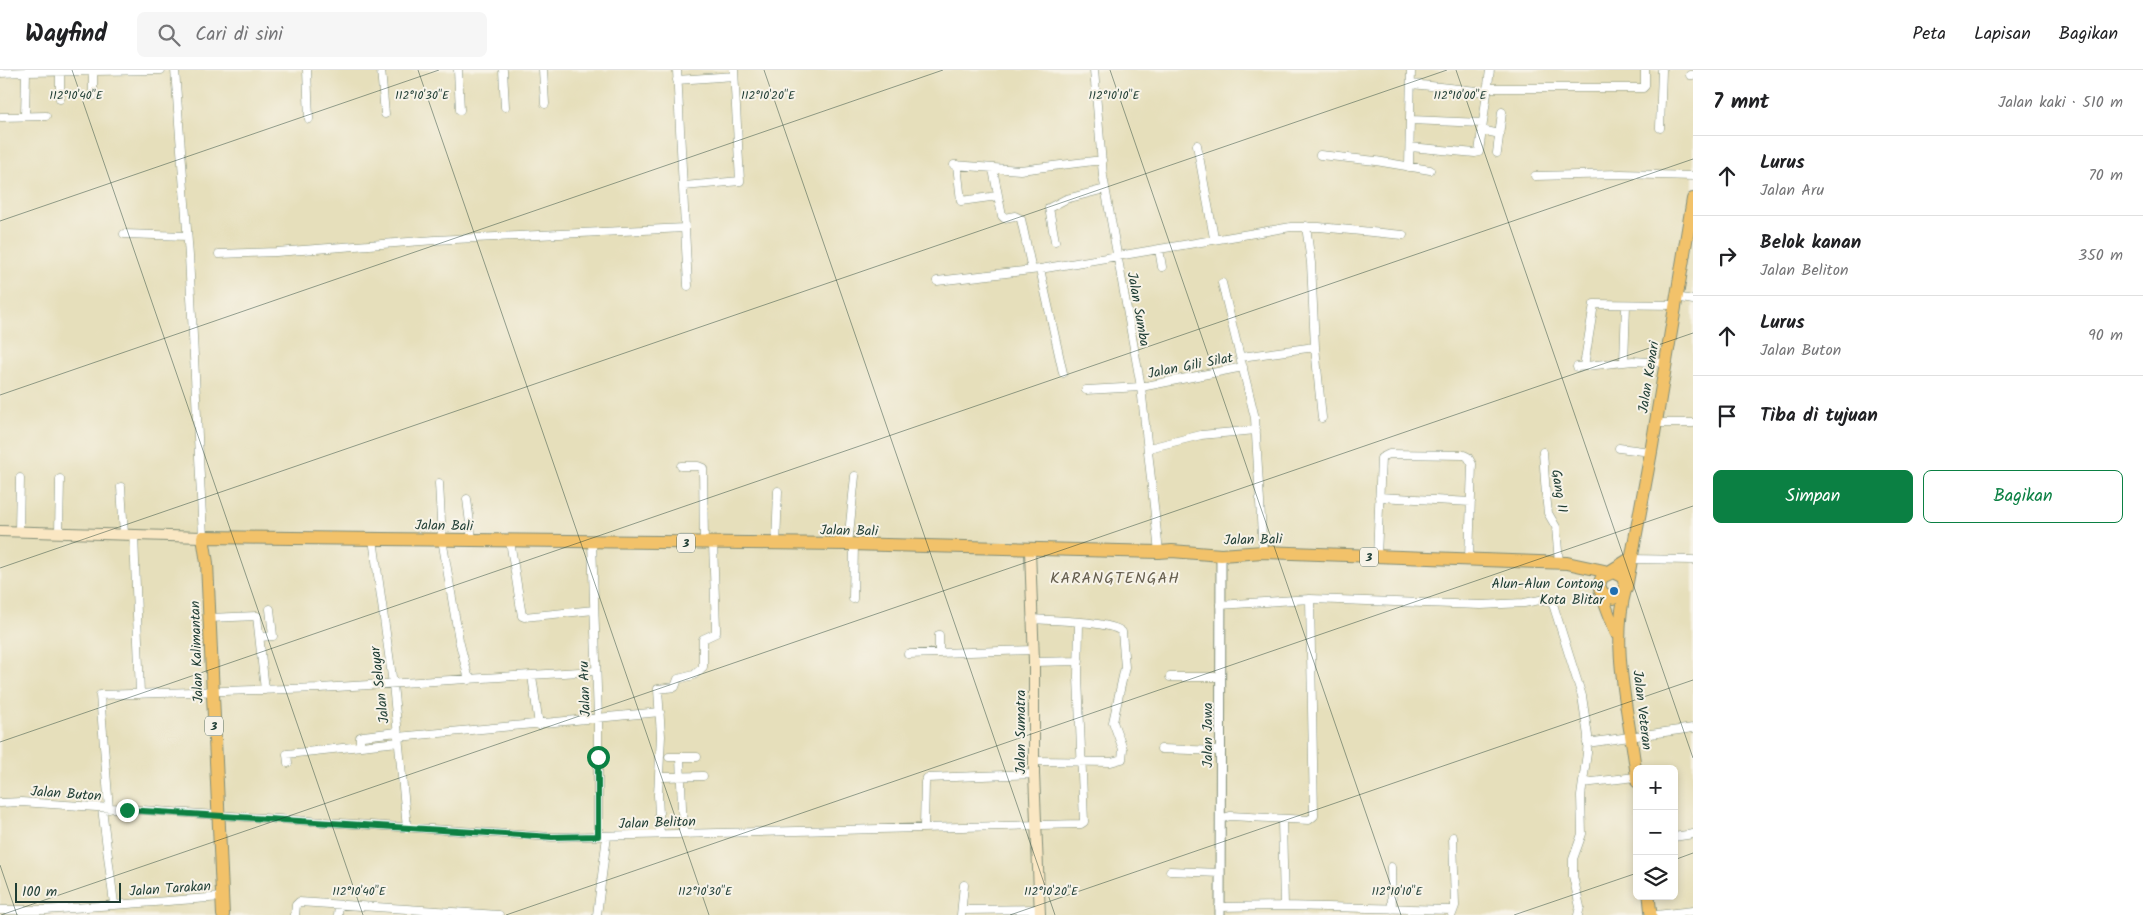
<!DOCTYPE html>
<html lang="id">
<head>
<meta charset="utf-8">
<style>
	:root { --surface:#fff; --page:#f6f6f6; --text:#202124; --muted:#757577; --line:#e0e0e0; --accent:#0b8043 }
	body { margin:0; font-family:Kalam,sans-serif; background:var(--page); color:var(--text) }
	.controls { position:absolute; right:15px; bottom:15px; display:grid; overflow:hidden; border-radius:8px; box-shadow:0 2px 8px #0003 }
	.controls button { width:45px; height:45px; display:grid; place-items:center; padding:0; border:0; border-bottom:1px solid var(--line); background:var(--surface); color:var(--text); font:25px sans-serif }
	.scale { position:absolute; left:15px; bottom:12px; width:106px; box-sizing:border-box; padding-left:5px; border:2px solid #1f3d34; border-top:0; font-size:14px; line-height:18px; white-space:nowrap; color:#1f3d34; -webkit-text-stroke:4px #f7f3e8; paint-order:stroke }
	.stop { position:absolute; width:15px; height:15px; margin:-11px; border:4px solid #0b8043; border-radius:50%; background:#fff }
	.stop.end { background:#0b8043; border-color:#fff; box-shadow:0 1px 5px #0008 }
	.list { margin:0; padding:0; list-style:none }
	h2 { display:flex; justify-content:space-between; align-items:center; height:65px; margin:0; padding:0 20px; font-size:21px }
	h2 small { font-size:16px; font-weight:400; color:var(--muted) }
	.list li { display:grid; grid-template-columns:32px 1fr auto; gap:15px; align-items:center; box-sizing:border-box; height:80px; padding:0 20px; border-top:1px solid var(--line) }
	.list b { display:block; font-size:19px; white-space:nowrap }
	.list p { margin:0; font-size:16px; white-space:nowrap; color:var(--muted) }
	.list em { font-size:16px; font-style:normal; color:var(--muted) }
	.actions { display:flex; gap:10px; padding:15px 20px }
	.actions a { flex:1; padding:11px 0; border:1px solid var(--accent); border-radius:8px; text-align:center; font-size:18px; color:var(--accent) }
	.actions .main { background:var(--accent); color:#fff }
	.icon { flex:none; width:28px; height:28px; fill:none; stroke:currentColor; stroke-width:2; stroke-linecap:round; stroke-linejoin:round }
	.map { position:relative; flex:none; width:1693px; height:845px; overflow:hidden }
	header { display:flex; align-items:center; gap:30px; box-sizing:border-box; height:70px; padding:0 25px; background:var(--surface); border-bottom:1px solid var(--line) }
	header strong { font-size:24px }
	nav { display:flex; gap:28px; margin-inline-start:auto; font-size:18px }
	.search { width:350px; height:45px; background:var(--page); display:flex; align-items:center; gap:12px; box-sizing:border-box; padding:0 18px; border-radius:8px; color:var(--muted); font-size:19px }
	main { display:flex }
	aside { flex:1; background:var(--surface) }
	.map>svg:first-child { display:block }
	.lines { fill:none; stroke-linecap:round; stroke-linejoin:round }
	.minor-casing { stroke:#828e78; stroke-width:9 }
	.tertiary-casing { stroke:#828e78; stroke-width:11 }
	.secondary-casing { stroke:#828e78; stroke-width:12 }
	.primary-casing { stroke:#828e78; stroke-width:13 }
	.trunk-casing { stroke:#828e78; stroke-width:14 }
	.minor { stroke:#fff; stroke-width:8 }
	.tertiary { stroke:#fff; stroke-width:9 }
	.secondary { stroke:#fae7c3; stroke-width:10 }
	.primary { stroke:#f2c26a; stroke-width:11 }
	.trunk { stroke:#f2c26a; stroke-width:12 }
	.route { stroke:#0b8043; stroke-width:6 }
	.ticks { fill:none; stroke:#1f3d34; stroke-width:1; stroke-opacity:0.45 }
	.poi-dot { fill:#1f6fb2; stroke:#f7f3e8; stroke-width:2 }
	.labels { text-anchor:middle; stroke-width:4; stroke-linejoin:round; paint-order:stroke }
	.shield { fill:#f7f3e8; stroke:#60746a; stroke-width:1 }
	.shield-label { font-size:12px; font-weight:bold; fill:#1f3d34 }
	.street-label { font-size:14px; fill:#1f3d34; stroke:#f7f3e8 }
	.poi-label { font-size:14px; fill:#1f3d34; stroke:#f7f3e8; text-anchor:end }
	.quarter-label { font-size:16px; letter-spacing:1px; fill:#655e4e; stroke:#f7f3e8 }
	.ticks-label { font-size:12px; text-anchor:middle; fill:#1f3d34; stroke:#f7f3e8; stroke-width:4; stroke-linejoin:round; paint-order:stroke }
</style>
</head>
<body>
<header>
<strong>Wayfind</strong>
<div class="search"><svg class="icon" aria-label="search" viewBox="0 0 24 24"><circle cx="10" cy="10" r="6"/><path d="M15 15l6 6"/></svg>Cari di sini</div>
<nav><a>Peta</a><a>Lapisan</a><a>Bagikan</a></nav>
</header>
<main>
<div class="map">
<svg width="1693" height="845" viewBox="0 0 1693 845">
	<rect width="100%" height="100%" fill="#f7f3e8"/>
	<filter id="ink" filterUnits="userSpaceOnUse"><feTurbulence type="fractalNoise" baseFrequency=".02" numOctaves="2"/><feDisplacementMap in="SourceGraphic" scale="10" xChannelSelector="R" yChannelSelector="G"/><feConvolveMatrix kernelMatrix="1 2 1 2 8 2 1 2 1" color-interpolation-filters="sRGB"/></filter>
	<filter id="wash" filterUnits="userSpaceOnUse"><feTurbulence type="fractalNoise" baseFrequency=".0096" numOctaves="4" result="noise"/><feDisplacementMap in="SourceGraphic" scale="20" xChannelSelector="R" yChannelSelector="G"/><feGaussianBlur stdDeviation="1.12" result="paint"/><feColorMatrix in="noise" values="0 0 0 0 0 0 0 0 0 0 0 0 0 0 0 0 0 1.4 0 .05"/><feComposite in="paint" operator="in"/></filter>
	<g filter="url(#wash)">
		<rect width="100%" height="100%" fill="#e6dfbb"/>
	</g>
	<g filter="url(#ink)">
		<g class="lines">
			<defs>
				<path id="minor" d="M93 0V26
					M175 0 189 186 203 467
					M307 0 309 49
					M381 0 385 44
					M458 0 460 40
					M503 0 505 37
					M543 0 545 34
					M1094 0 1103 106 1141 317 1159 482
					M0 3 26 2
					M1690 5H1693
					M677 10 734 6
					M1412 14 1486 22
					M1487 18H1643L1645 16V0
					M60 29V0
					M25 46 26 2 161 0
					M1 47 46 46
					M1411 50 1482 53
					M1660 58 1662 0
					M1481 60 1500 64
					M1197 75 1214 168
					M1410 77 1475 83 1479 82 1490 0
					M1497 83 1502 42
					M1320 85 1376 91 1430 100
					M954 95 1020 100 1102 90
					M957 95 961 131 998 126
					M1409 97 1411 0
					M993 99 1002 146 1004 148 1015 146 1021 149 1032 200
					M1535 106 1621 104 1693 106
					M684 116 740 111 734 0
					M1306 156 1311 193 1315 277 1322 348
					M685 158 688 216
					M124 164 187 166
					M1055 171 1049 138 1066 129 1105 119
					M1159 179 1162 197
					M219 184 276 182 435 170 685 158 677 0
					M1040 199 1063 303
					M937 211 1040 199 1291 157H1319L1403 165
					M1222 213 1255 348 1263 482
					M1676 227 1693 230
					M1241 287 1315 277
					M1624 292 1626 235
					M1584 296 1594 234 1675 235
					M1577 297 1633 291 1666 293
					M1086 320 1141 317 1243 297
					M1656 353H1693
					M1149 378 1201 365 1256 360
					M1619 378 1651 382
					M1543 382 1546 425 1548 443 1556 457 1559 493
					M681 396H698L703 398 704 473
					M439 413 442 469 459 570 469 610
					M121 417 124 464
					M1379 427 1471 432
					M467 429 472 470
					M19 462 20 408
					M59 463 60 409
					M134 465 140 624
					M373 469 393 614 407 758
					M510 471 522 546 524 547 594 540
					M592 472 598 648V766
					M848 474 855 406
					M776 475 778 421
					M1377 487 1381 388 1389 384 1464 385 1468 387 1472 394 1469 489
					M1630 489 1693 490
					M853 529 854 474
					M1220 535 1310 529 1481 535 1524 533 1540 530 1552 531 1582 626 1588 666 1587 683 1581 726 1582 764 1573 789V806L1580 837 1578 845
					M209 548 257 546 265 620
					M1031 549C1049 550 1112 551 1122 562L1125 597 1113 652 1123 679 1122 689 1111 692 1035 691
					M939 565V582
					M260 567 273 566 270 539
					M908 584 1033 580
					M1034 592 1079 591
					M532 606 539 655
					M1170 607H1221
					M398 667 660 642
					M360 673V667L363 666 397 662
					M1587 673 1693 658
					M1161 679 1221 681
					M669 687H680
					M288 693 287 684 398 672
					M663 707 703 706
					M1583 713 1636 707
					M0 733 21 732 552 767 1081 754 1084 752 1078 607 1079 552
					M102 738 114 834
					M109 739 100 625 320 618 596 601
					M1220 749 1230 746 1309 750 1314 746 1310 529
					M1282 750 1284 836
					M924 757 925 712 927 708 1034 704
					M683 763 680 687H697
					M660 764 658 725 661 666 658 619 675 617 678 609 694 605 703 597V569L716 563V558L713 473
					M1674 767 1693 764
					M1391 797 1392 839
					M1170 801 1220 803
					M1219 837 1284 836 1452 840
					M0 840H46L222 827
					M962 840 1039 839
					M1452 844 1455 836 1453 767
					M295 845 296 835 299 832 499 845
					M338 845 339 835
					M597 845 607 766
					M961 845 964 815
					M1656 845 1693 841"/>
				<path id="tertiary" d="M1220 845 1221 485"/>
				<path id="secondary" d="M0 461 203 467
					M1030 480 1034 592V704L1040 845"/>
				<path id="primary" d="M1626 518C1609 578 1631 650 1637 712
					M1600 520 1616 563
					M1649 826 1651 845"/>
				<path id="trunk" d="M1626 518 1623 507 1613 502 1602 507 1599 515 1602 523 1614 528 1622 525 1626 518 1651 382 1693 129
					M223 845 207 493 203 467 848 474 1159 482 1172 481 1221 485 1263 482 1567 493 1609 502 1630 489"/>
			</defs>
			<use href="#minor" class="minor-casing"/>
			<use href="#tertiary" class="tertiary-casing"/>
			<use href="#secondary" class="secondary-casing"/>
			<use href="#primary" class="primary-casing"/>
			<use href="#trunk" class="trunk-casing"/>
			<use href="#minor" class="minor"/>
			<use href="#tertiary" class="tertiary"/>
			<use href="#secondary" class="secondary"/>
			<use href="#primary" class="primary"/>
			<use href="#trunk" class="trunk"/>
		</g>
	</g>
	<g class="lines" filter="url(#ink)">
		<path class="route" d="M127 740 552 767 598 766V687"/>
	</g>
	<path class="ticks" d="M72 0 363 845M418 0 709 845M764 0 1055 845M1110 0 1401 845M1456 0 1693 688M0 151 439 0M0 325 943 0M0 498 1447 0M0 672 1693 89M1674 790 1693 783M0 795 17 845M1 845 1693 263M506 845 1693 436M1010 845 1693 610M1514 845 1637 803"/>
	<circle class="poi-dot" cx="1614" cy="521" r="5"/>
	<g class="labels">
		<g class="shield">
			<rect x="677" y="463.5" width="18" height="19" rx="4"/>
			<rect x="1360" y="477.5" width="18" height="19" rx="4"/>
			<rect x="205" y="646.5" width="18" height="19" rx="4"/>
		</g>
		<g class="shield-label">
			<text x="686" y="477">3</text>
			<text x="1369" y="491">3</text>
			<text x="214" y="660">3</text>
		</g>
		<g class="street-label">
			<text transform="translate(1139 239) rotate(80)" y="5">Jalan Sumba</text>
			<text transform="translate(1190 295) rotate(-11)" y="5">Jalan Gili Silat</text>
			<text transform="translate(1648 307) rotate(-81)" y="5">Jalan Kenari</text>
			<text transform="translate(1560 421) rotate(81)" y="5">Gang II</text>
			<text transform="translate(444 455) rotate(1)" y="5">Jalan Bali</text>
			<text transform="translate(849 460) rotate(1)" y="5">Jalan Bali</text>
			<text transform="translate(1253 469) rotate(-1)" y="5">Jalan Bali</text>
			<text transform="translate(196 582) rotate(-92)" y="5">Jalan Kalimantan</text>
			<text transform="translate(379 615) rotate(-97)" y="5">Jalan Selayar</text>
			<text transform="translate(584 619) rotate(-92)" y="5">Jalan Aru</text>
			<text transform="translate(1643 640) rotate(83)" y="5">Jalan Veteran</text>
			<text transform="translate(1020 662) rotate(-90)" y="5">Jalan Sumatra</text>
			<text transform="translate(1207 665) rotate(-90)" y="5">Jalan Jawa</text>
			<text transform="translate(66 723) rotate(4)" y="5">Jalan Buton</text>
			<text transform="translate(657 752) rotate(-2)" y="5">Jalan Beliton</text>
			<text transform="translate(170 818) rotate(-4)" y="5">Jalan Tarakan</text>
		</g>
		<g class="poi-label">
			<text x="1604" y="518">Alun-Alun Contong<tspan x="1604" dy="16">Kota Blitar</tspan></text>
		</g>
		<g class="quarter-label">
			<text x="1115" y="513">KARANGTENGAH</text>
		</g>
	</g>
	<g class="ticks-label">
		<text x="76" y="29">112°10'40"E</text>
		<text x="422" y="29">112°10'30"E</text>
		<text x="768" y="29">112°10'20"E</text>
		<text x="1114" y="29">112°10'10"E</text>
		<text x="1460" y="29">112°10'00"E</text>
		<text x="359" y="825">112°10'40"E</text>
		<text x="705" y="825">112°10'30"E</text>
		<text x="1051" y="825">112°10'20"E</text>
		<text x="1397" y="825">112°10'10"E</text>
	</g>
</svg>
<div class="controls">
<button>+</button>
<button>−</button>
<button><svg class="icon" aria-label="layers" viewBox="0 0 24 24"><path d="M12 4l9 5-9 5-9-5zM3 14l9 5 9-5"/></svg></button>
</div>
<div class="scale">100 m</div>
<div class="stop" style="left:598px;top:687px"></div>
<div class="stop end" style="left:127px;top:740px"></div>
</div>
<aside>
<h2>7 mnt<small>Jalan kaki · 510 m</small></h2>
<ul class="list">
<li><svg class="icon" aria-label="ahead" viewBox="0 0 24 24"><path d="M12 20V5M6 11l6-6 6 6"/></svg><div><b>Lurus</b><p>Jalan Aru</p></div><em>70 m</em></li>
<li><svg class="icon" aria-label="right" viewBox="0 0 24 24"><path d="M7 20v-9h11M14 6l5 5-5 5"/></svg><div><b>Belok kanan</b><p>Jalan Beliton</p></div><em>350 m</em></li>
<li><svg class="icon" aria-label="ahead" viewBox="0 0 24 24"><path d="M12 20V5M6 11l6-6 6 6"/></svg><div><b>Lurus</b><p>Jalan Buton</p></div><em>90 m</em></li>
<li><svg class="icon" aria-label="arrive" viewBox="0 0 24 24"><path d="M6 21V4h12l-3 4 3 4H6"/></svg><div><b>Tiba di tujuan</b></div></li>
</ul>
<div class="actions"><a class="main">Simpan</a><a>Bagikan</a></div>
</aside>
</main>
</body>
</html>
